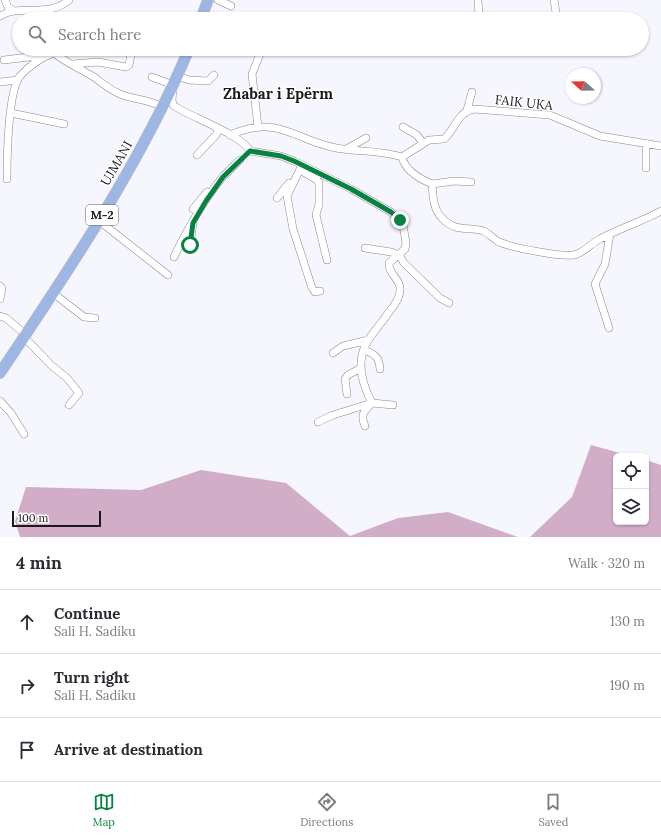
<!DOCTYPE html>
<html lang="en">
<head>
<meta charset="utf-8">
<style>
	:root { --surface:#fff; --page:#f2f2f3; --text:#2b2b33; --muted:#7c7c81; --line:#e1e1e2; --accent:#0b8043 }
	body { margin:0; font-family:Lora,serif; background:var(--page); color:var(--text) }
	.controls { position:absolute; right:12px; bottom:12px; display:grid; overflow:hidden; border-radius:6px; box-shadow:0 1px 3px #0004 }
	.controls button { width:36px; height:36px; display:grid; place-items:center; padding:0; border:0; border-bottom:1px solid var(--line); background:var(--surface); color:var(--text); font:20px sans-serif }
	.compass { position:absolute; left:565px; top:68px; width:36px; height:36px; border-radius:50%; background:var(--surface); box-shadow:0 1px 3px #0004; rotate:290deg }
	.scale { position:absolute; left:12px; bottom:10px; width:89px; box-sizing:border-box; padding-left:4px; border:2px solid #1a1a1e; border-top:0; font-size:11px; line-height:14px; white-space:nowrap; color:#1a1a1e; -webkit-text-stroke:3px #fff; paint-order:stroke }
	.stop { position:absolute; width:12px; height:12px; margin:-9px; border:3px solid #0b8043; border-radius:50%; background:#fff }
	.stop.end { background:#0b8043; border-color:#fff; box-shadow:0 1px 4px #0008 }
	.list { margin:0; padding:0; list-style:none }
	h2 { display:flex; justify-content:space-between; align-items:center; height:52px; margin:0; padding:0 16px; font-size:17px }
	h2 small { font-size:13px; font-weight:400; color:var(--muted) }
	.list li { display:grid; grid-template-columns:26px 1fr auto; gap:12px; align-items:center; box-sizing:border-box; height:64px; padding:0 16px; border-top:1px solid var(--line) }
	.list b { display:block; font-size:15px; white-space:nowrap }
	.list p { margin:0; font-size:13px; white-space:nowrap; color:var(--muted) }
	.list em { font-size:13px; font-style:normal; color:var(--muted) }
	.icon { flex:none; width:22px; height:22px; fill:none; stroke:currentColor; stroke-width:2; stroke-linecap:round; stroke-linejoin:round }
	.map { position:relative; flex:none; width:661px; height:537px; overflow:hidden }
	.search { position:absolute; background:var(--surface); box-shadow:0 1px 3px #0004; left:12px; right:12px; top:12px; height:44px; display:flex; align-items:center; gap:10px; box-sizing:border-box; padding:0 14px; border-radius:22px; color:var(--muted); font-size:15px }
	.sheet { height:244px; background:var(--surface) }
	nav { display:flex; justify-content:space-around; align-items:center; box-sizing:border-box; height:56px; border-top:1px solid var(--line); background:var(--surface); font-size:11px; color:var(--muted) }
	nav a { display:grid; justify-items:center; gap:2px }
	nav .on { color:var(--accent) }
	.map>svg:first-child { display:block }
	.forest { fill:#d2adc8 }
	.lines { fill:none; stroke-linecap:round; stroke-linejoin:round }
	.street-casing { stroke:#878790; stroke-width:8 }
	.primary-casing { stroke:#d6d6d6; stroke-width:12 }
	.street { stroke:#fff; stroke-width:7 }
	.primary { stroke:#9fb6e3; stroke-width:11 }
	.route { stroke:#0b8043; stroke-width:5 }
	.labels { text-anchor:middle; stroke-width:3; stroke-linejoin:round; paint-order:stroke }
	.shield { fill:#fff; stroke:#5f5f62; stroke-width:1 }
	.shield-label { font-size:12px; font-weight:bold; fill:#1a1a1e }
	.street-label { font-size:13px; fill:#1a1a1e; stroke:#fff }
	.quarter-label { font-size:15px; font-weight:bold; fill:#1a1a1e; stroke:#fff }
</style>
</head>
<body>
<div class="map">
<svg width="661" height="537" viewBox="0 0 661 537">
	<rect width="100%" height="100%" fill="#f6f6fe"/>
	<path class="forest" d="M591 445 631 456H616V522H646V460L661 465V537H530L572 497Z
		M201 470 286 483 350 536 398 518 448 512 518 537H20L15 521 26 487 141 490Z"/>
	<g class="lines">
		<defs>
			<path id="street" d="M5 0 8 7 14 11
				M218 0 231 6
				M478 0 479 15
				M554 0 557 19
				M0 16C21 3 47 19 69 0
				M285 19 287 17
				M49 49C62 61 79 68 94 77 102 83 110 90 120 94 134 100 149 99 162 107
				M4 60 45 55
				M73 64 98 62 126 67 129 65 132 49
				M177 76 189 80 208 81 214 75
				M152 77 173 85 172 101 174 106C191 117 242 135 250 151
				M0 82 18 80
				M467 110 472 92
				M11 113 64 124
				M258 127 252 74 262 49
				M403 127 417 135 423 143
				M230 135C278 114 294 140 336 148 358 152 380 150 402 157L429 140 444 139C455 130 457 112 474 109L550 115 600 136 661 146
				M646 144V168
				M348 148 366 138
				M250 151 281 156 294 161 351 189 391 212 403 225 406 243 405 249 389 263C388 274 401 279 400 290 400 298 394 306 389 312 383 321 375 330 369 339 355 359 362 384 372 403 364 411 360 415 365 426
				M197 155 216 135 218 130
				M402 157C405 170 420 179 432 184L454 181 471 182
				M302 165 287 196 293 229 312 288 315 292 320 291
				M300 170 317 180 319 183V204L316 215 327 260
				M7 179C7 158 8 91 20 76 29 66 41 58 53 53
				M432 184C433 196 433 209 442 218 456 233 468 226 484 231 490 234 493 239 499 242 511 247 566 259 577 254 585 251 592 243 600 239 620 228 641 222 661 211
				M277 198 289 183
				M193 209 207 192
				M98 220 168 275
				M190 245 193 223
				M365 248 391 252 399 255 404 263 440 298 449 303
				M174 257C187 230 203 201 222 178 228 171 234 166 240 160
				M0 286 2 288 0 299
				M53 293 84 317 95 318
				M0 316 6 318 26 335
				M609 328 595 284 605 264 610 234
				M24 337 51 365 67 378 79 393 69 405
				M364 350C375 354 379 357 380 369
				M333 353 343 346 368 340
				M347 394 345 379 348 375 361 368
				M0 401 11 413 24 434
				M318 422 333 415 372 403 393 405"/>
			<path id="primary" d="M201 19 208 0
				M0 373C69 270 141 163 189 49"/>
		</defs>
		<use href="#street" class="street-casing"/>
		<use href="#primary" class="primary-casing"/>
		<use href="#street" class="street"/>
		<use href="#primary" class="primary"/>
	</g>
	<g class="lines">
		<path class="route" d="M190 245 193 223 206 201 223 177 250 151 281 156 294 161 351 189 391 212 400 220"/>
	</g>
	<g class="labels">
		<rect class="shield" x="86" y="205" width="32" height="20" rx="3"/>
		<g class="shield-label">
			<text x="102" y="219">M-2</text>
		</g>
		<g class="street-label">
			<text transform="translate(524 102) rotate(6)" y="5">FAIK UKA</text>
			<text transform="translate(116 163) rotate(-60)" y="5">UJMANI</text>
		</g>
		<g class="quarter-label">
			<text x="278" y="99">Zhabar i Epërm</text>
		</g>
	</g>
</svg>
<div class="controls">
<button><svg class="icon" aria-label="locate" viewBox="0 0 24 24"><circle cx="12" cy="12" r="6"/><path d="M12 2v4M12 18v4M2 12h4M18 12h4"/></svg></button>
<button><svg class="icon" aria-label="layers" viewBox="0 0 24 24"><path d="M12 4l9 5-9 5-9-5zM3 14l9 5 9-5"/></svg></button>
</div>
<svg class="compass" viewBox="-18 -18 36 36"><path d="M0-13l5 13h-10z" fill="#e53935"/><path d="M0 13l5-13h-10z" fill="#7c7c81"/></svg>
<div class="scale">100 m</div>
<div class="stop" style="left:190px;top:245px"></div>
<div class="stop end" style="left:400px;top:220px"></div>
<div class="search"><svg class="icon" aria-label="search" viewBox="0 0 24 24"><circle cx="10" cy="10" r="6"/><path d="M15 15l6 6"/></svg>Search here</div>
</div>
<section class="sheet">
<h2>4 min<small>Walk · 320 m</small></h2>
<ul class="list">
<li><svg class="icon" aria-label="ahead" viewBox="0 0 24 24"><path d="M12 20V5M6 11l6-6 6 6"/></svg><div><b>Continue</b><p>Sali H. Sadiku</p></div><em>130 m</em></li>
<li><svg class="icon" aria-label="right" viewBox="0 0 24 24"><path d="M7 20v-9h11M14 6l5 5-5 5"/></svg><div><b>Turn right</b><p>Sali H. Sadiku</p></div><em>190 m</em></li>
<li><svg class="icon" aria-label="arrive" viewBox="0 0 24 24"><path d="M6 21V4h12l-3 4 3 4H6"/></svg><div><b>Arrive at destination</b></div></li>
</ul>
</section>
<nav>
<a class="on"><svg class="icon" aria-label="map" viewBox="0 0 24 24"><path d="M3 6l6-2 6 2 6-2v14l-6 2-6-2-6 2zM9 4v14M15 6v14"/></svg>Map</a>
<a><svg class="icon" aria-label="directions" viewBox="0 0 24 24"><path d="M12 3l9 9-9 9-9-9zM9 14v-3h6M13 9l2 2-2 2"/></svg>Directions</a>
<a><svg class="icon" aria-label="saved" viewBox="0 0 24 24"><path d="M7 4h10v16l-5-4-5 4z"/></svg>Saved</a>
</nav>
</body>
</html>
